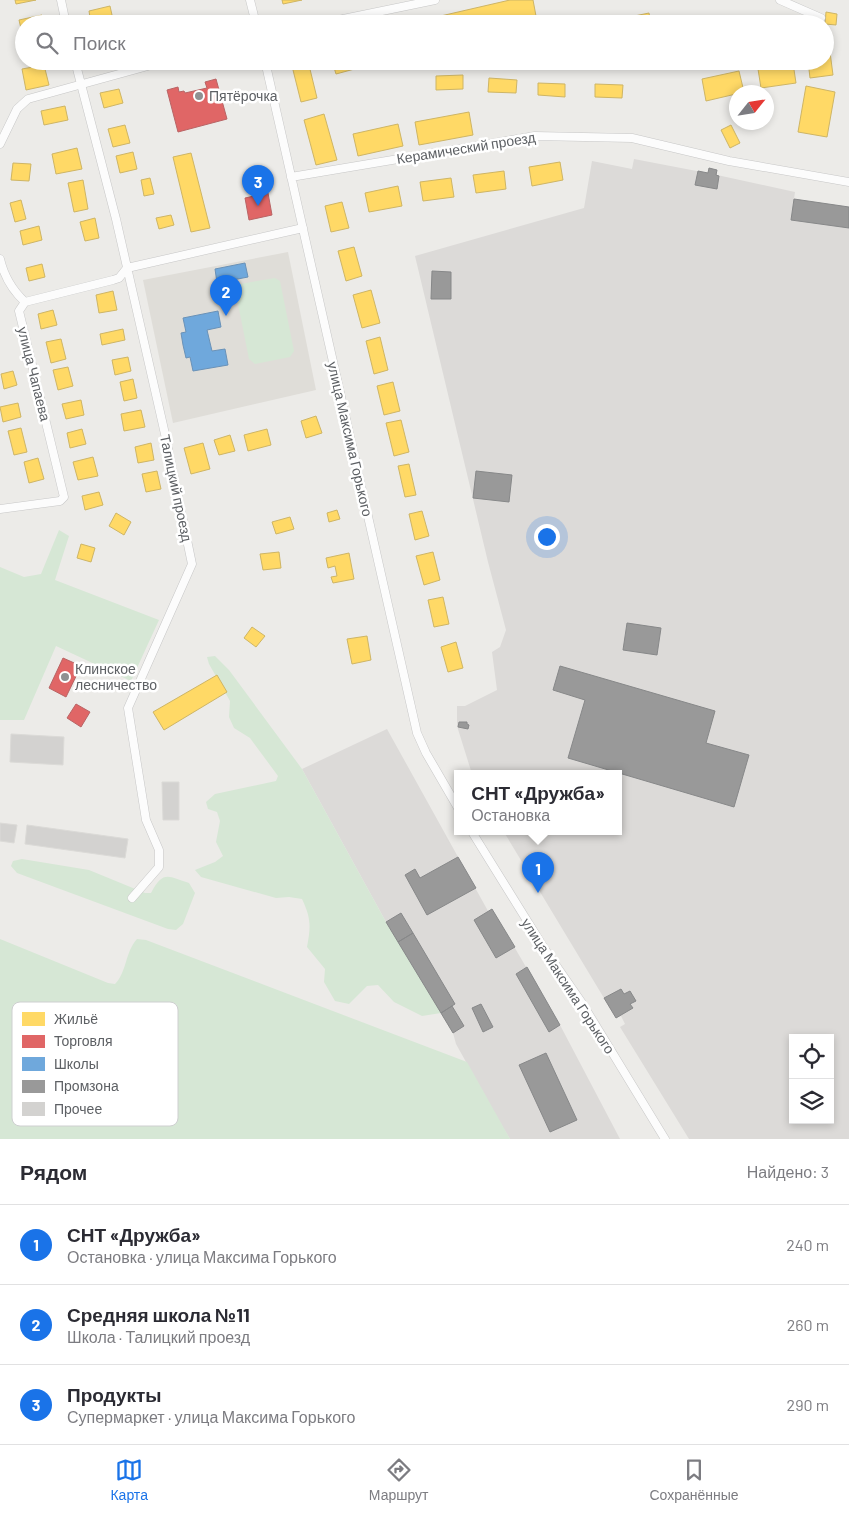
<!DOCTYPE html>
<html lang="ru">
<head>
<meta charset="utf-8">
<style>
	:root { --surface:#fff; --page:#f7f7f7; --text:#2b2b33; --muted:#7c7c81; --line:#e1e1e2; --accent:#1a73e8 }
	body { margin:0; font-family:Barlow,sans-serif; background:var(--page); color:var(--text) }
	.controls { position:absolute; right:15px; bottom:15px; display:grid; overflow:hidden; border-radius:0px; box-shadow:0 2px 8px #0003 }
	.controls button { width:45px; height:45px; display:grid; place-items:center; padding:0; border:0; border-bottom:1px solid var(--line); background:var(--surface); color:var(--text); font:25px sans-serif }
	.compass { position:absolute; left:729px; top:85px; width:45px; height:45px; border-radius:50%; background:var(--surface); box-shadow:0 2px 8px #0003; rotate:60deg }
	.you { position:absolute; left:546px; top:536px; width:18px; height:18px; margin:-12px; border:4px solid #fff; border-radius:50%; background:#1a73e8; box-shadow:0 0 0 8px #1a73e833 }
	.badge { display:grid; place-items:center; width:32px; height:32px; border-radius:50%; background:var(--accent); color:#fff; font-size:16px; font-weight:700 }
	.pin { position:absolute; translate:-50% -41px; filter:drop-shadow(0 1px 2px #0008) }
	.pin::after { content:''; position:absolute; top:26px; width:18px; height:15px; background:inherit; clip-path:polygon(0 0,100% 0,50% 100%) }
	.popup { position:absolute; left:454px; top:770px; width:168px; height:65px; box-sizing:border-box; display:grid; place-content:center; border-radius:0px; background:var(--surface); filter:drop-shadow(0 1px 4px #0005); font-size:16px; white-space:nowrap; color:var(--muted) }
	.popup b { font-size:19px; color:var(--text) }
	.popup::after { content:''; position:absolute; left:50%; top:100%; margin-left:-10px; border:10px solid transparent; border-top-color:var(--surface) }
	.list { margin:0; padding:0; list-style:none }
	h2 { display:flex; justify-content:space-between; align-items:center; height:65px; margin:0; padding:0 20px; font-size:21px }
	h2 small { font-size:16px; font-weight:400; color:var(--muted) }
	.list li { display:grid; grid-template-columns:32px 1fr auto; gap:15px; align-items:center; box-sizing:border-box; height:80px; padding:0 20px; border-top:1px solid var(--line) }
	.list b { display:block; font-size:19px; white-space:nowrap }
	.list p { margin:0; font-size:16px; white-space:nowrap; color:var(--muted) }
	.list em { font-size:16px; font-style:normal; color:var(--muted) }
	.icon { flex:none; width:28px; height:28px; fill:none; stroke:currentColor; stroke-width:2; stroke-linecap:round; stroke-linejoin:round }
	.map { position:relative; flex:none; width:849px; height:1139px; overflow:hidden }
	.search { position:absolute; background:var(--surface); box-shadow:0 2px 8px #0003; left:15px; right:15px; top:15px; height:55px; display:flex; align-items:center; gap:12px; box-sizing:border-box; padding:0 18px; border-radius:28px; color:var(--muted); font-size:19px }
	.sheet { height:305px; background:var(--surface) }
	nav { display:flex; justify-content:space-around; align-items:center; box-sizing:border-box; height:70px; border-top:1px solid var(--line); background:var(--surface); font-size:14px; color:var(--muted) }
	nav a { display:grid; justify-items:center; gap:2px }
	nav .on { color:var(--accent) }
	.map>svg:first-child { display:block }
	.industrial { fill:#dcdad8; fill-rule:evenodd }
	.education { fill:#dfddd8 }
	.green { fill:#d6e7d5 }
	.homes { fill:#ffd966; stroke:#ceb565 }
	.shops { fill:#e06666; stroke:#b96465 }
	.schools { fill:#6fa8dc; stroke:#6a92b8 }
	.industry { fill:#999; stroke:#878889 }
	.building { fill:#d3d2d0; stroke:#dbdad7 }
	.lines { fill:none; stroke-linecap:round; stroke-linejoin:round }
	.street-casing { stroke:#c7c7c7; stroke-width:9 }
	.street { stroke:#fcfcfc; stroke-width:8 }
	.poi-dot { fill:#8f9192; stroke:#fff; stroke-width:2 }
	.labels { text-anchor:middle; stroke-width:5; stroke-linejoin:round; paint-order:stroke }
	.poi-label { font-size:14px; fill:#5d6064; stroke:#fff; text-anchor:start }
	.street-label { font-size:14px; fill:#5d6064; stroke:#fff }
	.key { fill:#fff; stroke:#cecfd0; stroke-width:1 }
	.key-label { font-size:14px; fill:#5d6064 }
</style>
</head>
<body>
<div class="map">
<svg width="849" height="1139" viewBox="0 0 849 1139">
	<rect width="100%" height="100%" fill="#ecebe8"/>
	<path class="industrial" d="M634 159 707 173 709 168 717 170V175L795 192 794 199 849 207V1139H689L620 1027 625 1024 621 1016 616 1018 504 832H618V774H472L457 726V706H465L497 690 492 652 500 647 506 630 488 562 415 256 584 208 592 161 632 169ZM793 1038H830V1120H793Z
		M387 729 488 911 492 909 560 1025 620 1139H510L499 1121 456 1044 453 1033 386 922 302 769Z"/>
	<path class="education" d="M288 252 316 390 173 423 143 280Z"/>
	<path class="green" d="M275 278 280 281 294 351 290 357 255 364 249 359 235 289 240 284Z
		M59 530 69 536 55 580 159 620 131 681 56 646 24 720H0V567L24 577 41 574Z
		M215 656 229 670 302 769 386 922 441 1013 422 1016 394 1002 378 985 367 986 349 1004 335 1001 324 982 325 969 307 947C311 926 311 918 302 899L289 897 276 898 201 877 195 870 215 862 223 856 216 842 220 821 217 812 208 809 206 802 215 794 276 781 278 776 250 738 234 728 229 717 230 701 209 664 207 657Z
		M22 859 89 870 145 893H151C163 870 168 876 189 883L195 893 183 924 176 930 168 929 17 873 11 866 13 861Z
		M0 939 108 983 115 984C127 972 125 952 137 939L146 940 467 1062 510 1139H0Z"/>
	<path class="homes" d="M15 0H36L16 4Z
		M282 0H302L283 4Z
		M510 0H533L536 16 502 24H433L432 18Z
		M110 6 114 24H91L89 11Z
		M826 12 837 14 836 25 825 24Z
		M649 13 651 24H596Z
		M42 15 43 24H24L23 37 19 20Z
		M215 17 217 24H189L188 23Z
		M825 52H830L833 75 810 78 808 61H825Z
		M98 61H121L99 66Z
		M308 61 317 98 301 102 291 62Z
		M332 61H384L336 74Z
		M793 63 796 83 761 88 758 69Z
		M44 65 49 85 26 90 22 69Z
		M739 71 744 92H736V94L706 101 702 79Z
		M463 75V89L436 90V76Z
		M489 78 517 80 516 93 488 92Z
		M538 83 565 84V97L538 95Z
		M595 84 623 85 622 98 595 97Z
		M806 86 835 92 827 137 798 132Z
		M119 89 123 103 104 108 100 93Z
		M65 106 68 120 44 125 41 111Z
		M469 112 473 135 419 145 415 122Z
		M324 114 337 160 316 165 304 120Z
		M398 124 403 146 358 156 353 134Z
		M125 125 130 143 113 147 108 129Z
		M731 125 740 143 730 148 721 130Z
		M77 148 82 169 56 174 52 154Z
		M133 152 137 169 120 173 116 156Z
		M191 153 210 228 191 232 173 157Z
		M560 162 563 180 532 186 529 167Z
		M13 163 31 164 29 181 11 180Z
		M504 171 506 189 476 193 473 175Z
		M150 178 154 194 144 196 141 180Z
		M451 178 454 197 423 201 420 182Z
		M83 180 88 209 74 212 68 183Z
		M398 186 402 206 369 212 365 193Z
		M21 200 26 219 15 222 10 203Z
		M342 202 349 228 331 232 325 206Z
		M171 215 174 225 159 229 156 218Z
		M95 218 99 238 85 241 80 222Z
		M39 226 42 240 23 245 20 231Z
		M354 247 362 276 346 281 338 251Z
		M42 264 45 277 29 281 26 268Z
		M371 290 380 323 362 328 353 295Z
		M113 291 117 310 99 313 96 295Z
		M53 310 57 325 41 329 38 314Z
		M123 329 125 340 102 345 100 334Z
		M380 337 388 370 374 374 366 341Z
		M61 339 66 359 51 363 46 342Z
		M128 357 131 371 115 375 112 360Z
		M68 367 73 386 58 390 53 370Z
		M13 371 17 385 4 389 1 374Z
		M133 379 137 398 124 401 120 382Z
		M393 382 400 411 384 415 377 386Z
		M81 400 84 415 66 419 62 404Z
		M18 403 21 417 3 422 0 407Z
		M141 410 145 427 124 431 121 414Z
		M316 416 322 433 306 438 301 421Z
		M401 420 409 452 394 456 386 423Z
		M21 428 27 452 14 455 8 431Z
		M82 429 86 444 70 448 67 433Z
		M267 429 271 445 248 451 244 435Z
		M230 435 235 451 219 455 214 440Z
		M151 443 154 460 138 463 135 447Z
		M203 443 210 469 191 474 184 448Z
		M93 457 98 476 78 480 73 462Z
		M38 458 44 479 29 483 24 462Z
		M409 464 416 495 405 497 398 466Z
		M157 471 161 489 146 492 142 474Z
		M99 492 103 505 85 510 82 496Z
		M337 510 340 519 329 522 327 513Z
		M422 511 429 536 415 540 409 514Z
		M116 513 131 522 124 535 109 526Z
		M290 517 294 529 276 534 272 522Z
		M81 544 95 548 91 562 77 558Z
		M279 552 281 568 263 570 260 554Z
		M433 552 440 580 424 585 416 556Z
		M349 553 354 579 333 583 331 577 337 576 335 566 328 568 326 558Z
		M443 597 449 624 434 627 428 600Z
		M252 627 265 636 256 647 244 638Z
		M367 636 371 660 352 664 347 639Z
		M456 642 463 668 448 672 441 647Z
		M217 675 227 692 164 730 153 712Z"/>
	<path class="shops" d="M216 79 227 119 178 132 167 90 178 87 179 92 184 91 185 93 207 88 205 82Z
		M268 193 272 215 249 220 245 198Z
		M63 658 81 666 66 697 49 688Z
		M76 704 90 712 81 727 67 718Z"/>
	<path class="schools" d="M245 263 248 277 217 283 215 269Z
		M218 311 221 327 207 330 212 351 225 349 228 365 193 371 190 357 186 358 183 345 181 333 186 332 183 318Z"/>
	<path class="industry" d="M709 168 717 170 716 175 719 176 717 189 695 185 698 171 708 173Z
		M794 199 849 207V228L791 220Z
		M432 271 451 272V299H431Z
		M476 471 512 475 509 502 473 498Z
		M627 623 661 628 657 655 623 650Z
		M560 666 715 711 706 743 749 755 734 807 568 758 585 700 553 690Z
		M459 722H467V724L469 725 468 729 458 727Z
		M458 857 476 888 427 915 405 875 415 869 420 878Z
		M492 909 515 947 496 958 474 920Z
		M401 913 413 933 398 942 386 922Z
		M413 933 455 1004 441 1013 398 942Z
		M527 967 560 1025 549 1032 516 974Z
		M621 989 624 994 630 991 636 1001 630 1004 633 1008 616 1018 604 998Z
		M481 1004 493 1027 483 1032 472 1008Z
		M452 1006 464 1026 453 1033 441 1013Z
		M546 1053 577 1120 550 1132 519 1065Z"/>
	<path class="building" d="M11 734 64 737 63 765 10 762Z
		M162 782H179V820H163Z
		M0 823 17 825 14 843 0 841Z
		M27 825 128 839 125 858 25 844Z"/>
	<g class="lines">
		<defs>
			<path id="street" d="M61 0 66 24
				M250 0 256 24
				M780 0 821 18
				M319 24 435 0
				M75 61 116 219 165 434 192 564 128 708 146 820 159 850V867L132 898
				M265 61 417 733 426 753 458 808
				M0 144 17 109 28 99 166 61
				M291 177 535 136 632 138 729 161 849 182
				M0 259C4 276 13 291 25 302L19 311 64 497 60 501 0 509
				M25 302 113 280 119 278 127 268 303 228
				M472 832 544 948 582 1003 665 1139"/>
		</defs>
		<use href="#street" class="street-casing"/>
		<use href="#street" class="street"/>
	</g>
	<g class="poi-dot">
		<circle cx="199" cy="96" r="5"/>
		<circle cx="65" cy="677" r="5"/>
	</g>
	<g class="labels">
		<g class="poi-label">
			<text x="209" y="101">Пятёрочка</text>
			<text x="75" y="674">Клинское<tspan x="75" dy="16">лесничество</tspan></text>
		</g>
		<g class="street-label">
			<text transform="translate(466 148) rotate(-9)" y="5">Керамический проезд</text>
			<text transform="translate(34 374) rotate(76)" y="5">улица Чапаева</text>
			<text transform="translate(350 439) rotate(77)" y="5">улица Максима Горького</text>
			<text transform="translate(176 488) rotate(78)" y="5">Талицкий проезд</text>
			<text transform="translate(568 986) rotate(57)" y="5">улица Максима Горького</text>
		</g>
	</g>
	<rect x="12" y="1002" width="166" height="124" rx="8" class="key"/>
	<rect x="22" y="1012" width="23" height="14" fill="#ffd966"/>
	<rect x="22" y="1035" width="23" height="13" fill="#e06666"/>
	<rect x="22" y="1057" width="23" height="14" fill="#6fa8dc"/>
	<rect x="22" y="1080" width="23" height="13" fill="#999"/>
	<rect x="22" y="1102" width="23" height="14" fill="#d3d2d0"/>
	<g class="key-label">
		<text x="54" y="1024">Жильё</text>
		<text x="54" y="1046">Торговля</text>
		<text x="54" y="1069">Школы</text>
		<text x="54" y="1091">Промзона</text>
		<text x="54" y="1114">Прочее</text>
	</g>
</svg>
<div class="controls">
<button><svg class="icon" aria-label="locate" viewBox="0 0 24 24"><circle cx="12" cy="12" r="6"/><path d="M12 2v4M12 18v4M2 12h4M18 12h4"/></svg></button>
<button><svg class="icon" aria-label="layers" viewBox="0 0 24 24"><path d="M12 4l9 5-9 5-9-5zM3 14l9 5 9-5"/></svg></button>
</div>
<svg class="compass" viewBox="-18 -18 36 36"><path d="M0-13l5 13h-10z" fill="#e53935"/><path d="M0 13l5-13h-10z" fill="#7c7c81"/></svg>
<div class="you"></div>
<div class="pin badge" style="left:538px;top:893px">1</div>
<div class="popup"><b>СНТ «Дружба»</b>Остановка</div>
<div class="pin badge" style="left:226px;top:316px">2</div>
<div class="pin badge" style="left:258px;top:206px">3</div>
<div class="search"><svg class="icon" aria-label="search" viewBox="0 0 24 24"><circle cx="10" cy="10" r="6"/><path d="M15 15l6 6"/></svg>Поиск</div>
</div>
<section class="sheet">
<h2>Рядом<small>Найдено: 3</small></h2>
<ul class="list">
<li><span class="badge">1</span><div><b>СНТ «Дружба»</b><p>Остановка · улица Максима Горького</p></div><em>240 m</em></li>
<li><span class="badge">2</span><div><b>Средняя школа №11</b><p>Школа · Талицкий проезд</p></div><em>260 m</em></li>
<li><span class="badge">3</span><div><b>Продукты</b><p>Супермаркет · улица Максима Горького</p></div><em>290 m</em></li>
</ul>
</section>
<nav>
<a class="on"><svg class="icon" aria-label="map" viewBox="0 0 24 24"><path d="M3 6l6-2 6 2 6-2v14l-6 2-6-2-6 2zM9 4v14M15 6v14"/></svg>Карта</a>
<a><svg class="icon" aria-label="directions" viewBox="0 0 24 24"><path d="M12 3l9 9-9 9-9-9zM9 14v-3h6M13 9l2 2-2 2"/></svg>Маршрут</a>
<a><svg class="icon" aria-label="saved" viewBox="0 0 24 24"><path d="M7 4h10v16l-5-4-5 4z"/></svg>Сохранённые</a>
</nav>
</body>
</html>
